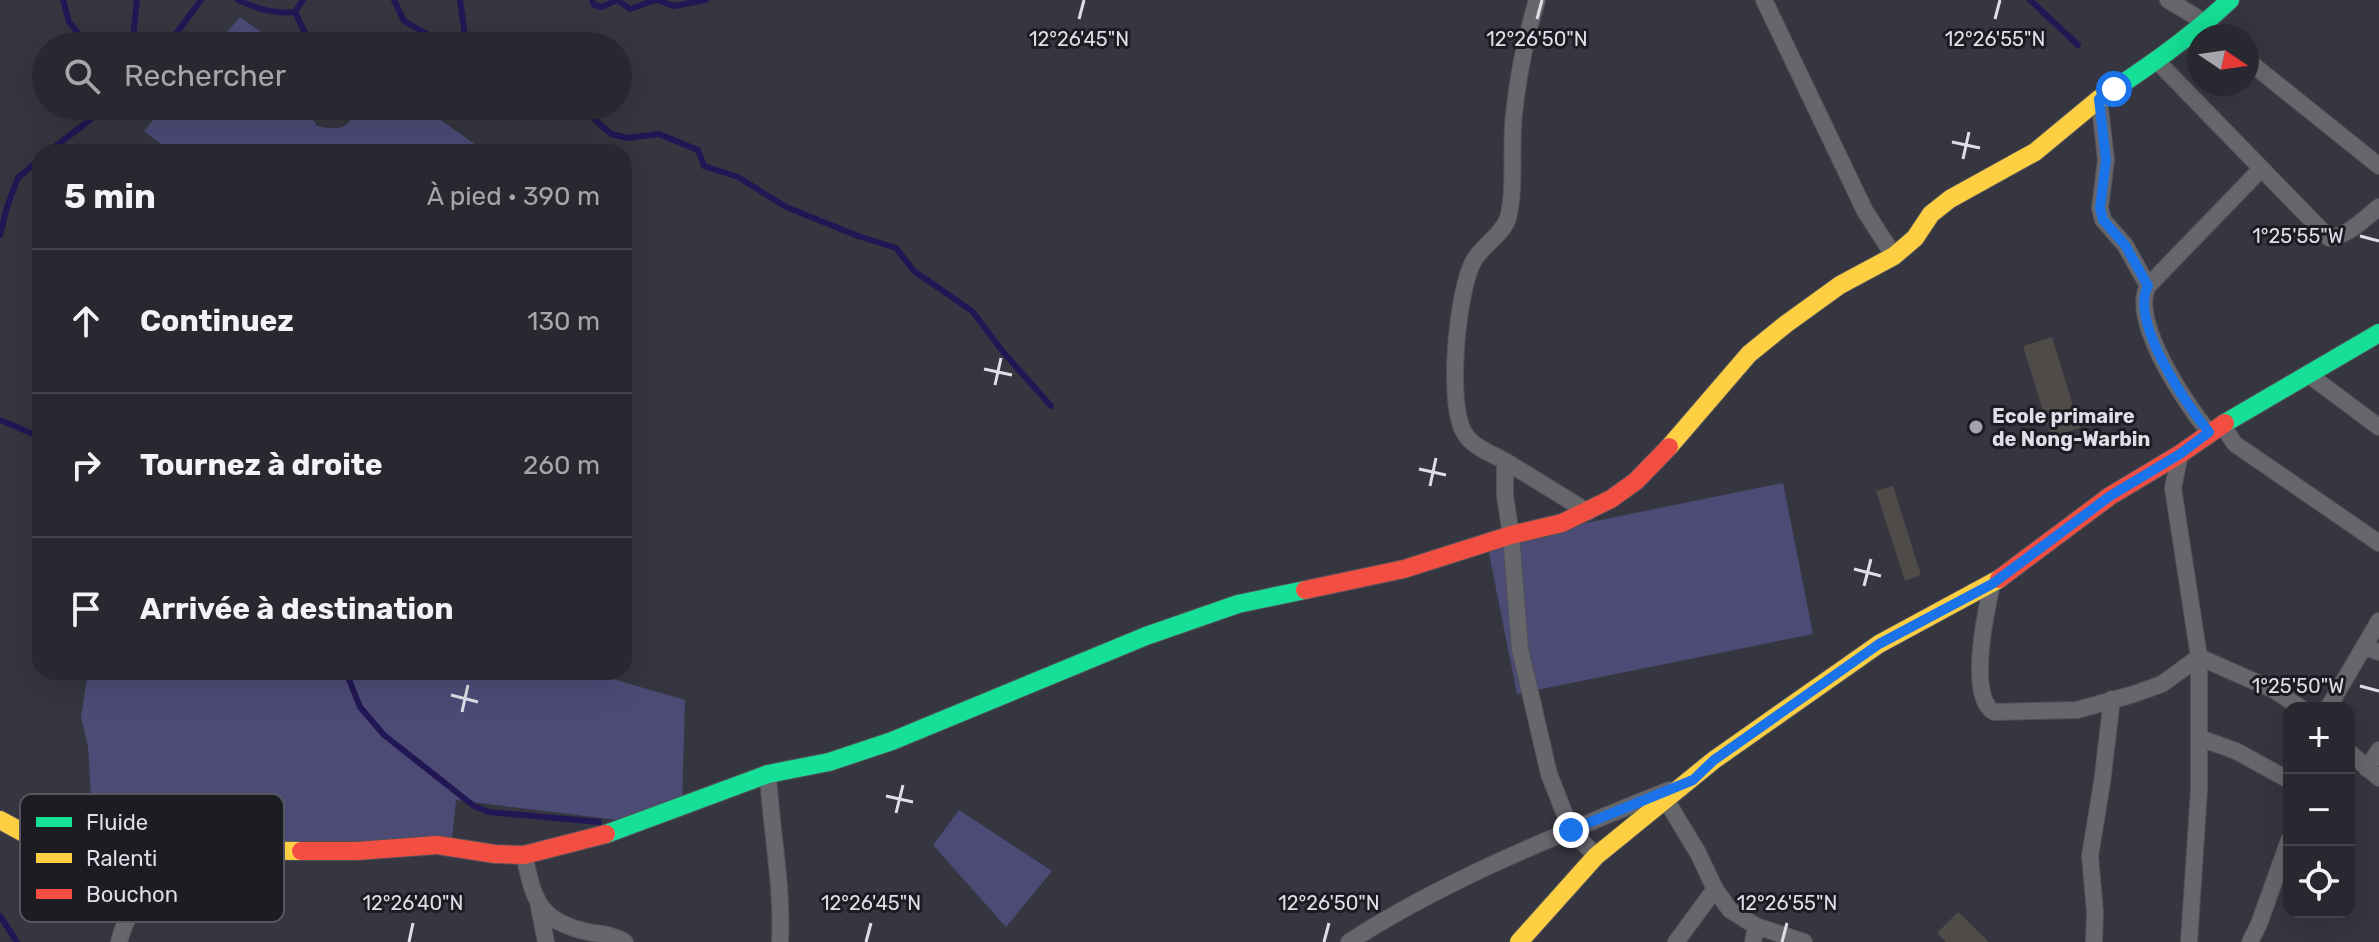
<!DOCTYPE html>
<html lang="fr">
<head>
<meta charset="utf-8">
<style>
	:root { --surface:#282830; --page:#34343c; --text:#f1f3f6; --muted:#a5a6ab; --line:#44444c }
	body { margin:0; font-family:Rubik,sans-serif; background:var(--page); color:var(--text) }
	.controls { position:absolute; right:24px; bottom:24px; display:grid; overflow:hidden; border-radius:16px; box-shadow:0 8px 32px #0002 }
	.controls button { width:72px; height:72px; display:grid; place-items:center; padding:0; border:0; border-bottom:2px solid var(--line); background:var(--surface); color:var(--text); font:40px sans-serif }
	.compass { position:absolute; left:2187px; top:24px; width:72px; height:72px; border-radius:50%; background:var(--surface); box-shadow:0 8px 32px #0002; rotate:103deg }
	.stop { position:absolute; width:24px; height:24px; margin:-18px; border:6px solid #1a73e8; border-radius:50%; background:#fff }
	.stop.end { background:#1a73e8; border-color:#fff; box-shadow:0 2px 8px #0008 }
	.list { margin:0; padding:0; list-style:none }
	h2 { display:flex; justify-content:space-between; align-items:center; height:104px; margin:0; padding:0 32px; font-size:34px }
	h2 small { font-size:26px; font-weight:400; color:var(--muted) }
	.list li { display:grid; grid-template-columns:52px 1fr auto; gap:24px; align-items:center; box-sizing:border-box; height:144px; padding:0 32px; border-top:2px solid var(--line) }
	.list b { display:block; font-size:30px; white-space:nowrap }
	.list em { font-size:26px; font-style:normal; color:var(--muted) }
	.icon { flex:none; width:44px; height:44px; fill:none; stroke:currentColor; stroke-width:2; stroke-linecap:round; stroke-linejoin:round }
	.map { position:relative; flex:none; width:2379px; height:942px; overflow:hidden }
	.search { position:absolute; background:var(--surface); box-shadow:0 8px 32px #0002; left:32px; top:32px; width:600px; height:88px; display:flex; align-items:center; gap:20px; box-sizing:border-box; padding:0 28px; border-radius:44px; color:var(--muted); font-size:30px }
	.panel { position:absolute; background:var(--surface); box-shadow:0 8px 32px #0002; left:32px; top:144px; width:600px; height:536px; border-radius:24px }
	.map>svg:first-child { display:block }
	.green { fill:#4c4b76 }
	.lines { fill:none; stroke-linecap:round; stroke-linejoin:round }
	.stream { stroke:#221754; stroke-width:6 }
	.building { fill:#4e4b49 }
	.street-casing { stroke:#515259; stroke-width:18 }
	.fast-casing { stroke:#515259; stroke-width:20 }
	.slow-casing { stroke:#515259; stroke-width:20 }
	.jam-casing { stroke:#515259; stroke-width:20 }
	.street { stroke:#66666b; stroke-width:16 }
	.fast { stroke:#16e098; stroke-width:18 }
	.slow { stroke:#ffcf43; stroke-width:18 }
	.jam { stroke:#f24e42; stroke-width:18 }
	.route { stroke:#1a73e8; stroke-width:10 }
	.ticks { fill:none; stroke:#dddee8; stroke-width:3 }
	.poi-dot { fill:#a3a3ad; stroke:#1c1c23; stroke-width:3 }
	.labels { text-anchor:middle; stroke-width:6; stroke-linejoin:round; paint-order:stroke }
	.poi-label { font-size:20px; font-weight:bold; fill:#dddee8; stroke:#1c1c23; text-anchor:start }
	.key { fill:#1c1c23; stroke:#56565e; stroke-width:2 }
	.key-label { font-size:22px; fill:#dddee8 }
	.ticks-label { font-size:20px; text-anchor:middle; fill:#dddee8; stroke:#1c1c23; stroke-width:6; stroke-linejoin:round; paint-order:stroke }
</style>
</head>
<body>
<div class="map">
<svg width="2379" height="942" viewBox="0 0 2379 942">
	<rect width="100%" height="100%" fill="#363640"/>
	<path class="green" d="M240 17 264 34 287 37V46H215Z
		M165 106H304L317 126C342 131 348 129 359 106H421L486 152H171L144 131Z
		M1783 483 1813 634 1517 694 1487 543Z
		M88 672H589L685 700 682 805 626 821 456 800 451 847 192 852 189 807 91 799 88 746 81 717Z
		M959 810 1052 871 1006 927 933 845Z"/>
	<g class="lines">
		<path class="stream" d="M63 0 69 22 89 46
			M238 0C258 9 273 14 295 12L303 0
			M394 0 404 21 427 34 438 46
			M460 0 465 36 470 46
			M592 0 594 5 602 7 617 0 630 9 656 0
			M657 0 674 6 706 0
			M2030 0 2078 45
			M295 12 306 35 303 46
			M135 46 133 38 137 0
			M167 46 201 0
			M326 106 332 116
			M580 106 611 134 628 138 659 134 698 150 704 166 738 177 786 207 858 236 896 248 914 271 972 311 1004 353 1051 406
			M48 152 108 106
			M0 235 7 207 18 178 40 159
			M0 420 40 437
			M346 672 360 707 384 735 474 806 489 812 599 822
			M0 916 17 942"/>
	</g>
	<path class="building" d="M2052 337 2080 428 2051 437 2023 346Z
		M1893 486 1921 575 1905 581 1876 491Z
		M1958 912 1989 942H1946L1937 933Z"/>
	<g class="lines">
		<defs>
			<path id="street" d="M1537 0C1526 36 1518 76 1514 114 1510 146 1516 187 1508 218 1503 234 1483 245 1474 260 1457 290 1446 406 1465 434 1473 447 1492 454 1505 461V496L1511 535 1520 649 1549 774 1571 830 1596 856
				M1764 0 1865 211 1894 256
				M2168 0 2206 23 2219 36
				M2247 60 2379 166
				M2157 61 2329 238C2348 236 2364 219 2379 207
				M2099 99 2106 160 2100 208 2103 220 2125 245 2148 286
				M2309 375 2379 427
				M2222 425 2235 444 2379 543
				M2209 432C2187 406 2129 320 2148 286L2261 169
				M2180 454 2173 488 2199 657V790L2189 942
				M1505 461 1588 512
				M1992 584C1986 611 1967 697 1994 712L2077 710 2134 694 2162 684 2199 657 2274 690 2301 708
				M2364 647 2379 652
				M2328 708 2379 621
				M2200 738 2236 751 2289 780
				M2349 752 2379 778
				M2367 769 2379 750
				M768 774C771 830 783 886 780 942
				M1666 800 1698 853 1715 889 1730 910 1756 926 1804 942
				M524 855C534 900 538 921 588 932 600 934 615 935 625 942
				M539 907 546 942
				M119 942C131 896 157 878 193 850
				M1349 942C1448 878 1560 834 1669 790
				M1676 942 1715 889
				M1753 942 1756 926
				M2094 942 2095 912 2090 856 2102 783 2112 699
				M2250 942 2259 924 2289 840"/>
			<path id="fast" d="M2099 99C2145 69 2190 38 2230 0
				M2225 423 2379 333
				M606 834 768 774 829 762 892 741 1146 636 1238 604 1305 590"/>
			<path id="slow" d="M1669 447 1749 354 1786 324 1840 285 1894 256 1915 238 1931 214 1950 199 2035 152 2099 99
				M0 820 35 839 113 853 193 850 301 851
				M1519 942 1596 856 1714 760 1879 644 1999 579"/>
			<path id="jam" d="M1999 579 2110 496 2180 454 2225 423
				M1305 590 1404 569 1511 535 1562 523 1611 499 1636 481 1669 447
				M301 851H357L437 845 495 854 524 855 606 834"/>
		</defs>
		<use href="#street" class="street-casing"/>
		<use href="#fast" class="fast-casing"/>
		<use href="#slow" class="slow-casing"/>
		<use href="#jam" class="jam-casing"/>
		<use href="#street" class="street"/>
		<use href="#fast" class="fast"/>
		<use href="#slow" class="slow"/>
		<use href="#jam" class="jam"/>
	</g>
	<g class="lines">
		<path class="route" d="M1571 830 1693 780 1714 760 1879 644 1992 584 2110 496 2180 454 2209 432C2186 405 2129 320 2148 286L2125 245 2103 220 2100 208 2106 160 2099 99 2114 89"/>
	</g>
	<path class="ticks" d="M1079 19 1084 0M1537 19 1542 0M1995 19 2000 0M1952 142 1980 148M1963 159 1969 132M2360 236 2379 241M984 369 1012 375M995 385 1001 358M1419 469 1446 475M1430 486 1436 458M1854 569 1881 576M1864 586 1871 559M2360 686 2379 691M451 695 478 702M462 712 468 685M886 796 913 802M896 813 903 785M409 942 413 923M866 942 871 923M1324 942 1329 923M1782 942 1787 923"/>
	<circle class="poi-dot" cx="1976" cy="427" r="8"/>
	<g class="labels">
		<g class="poi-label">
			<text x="1992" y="423">Ecole primaire<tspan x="1992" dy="23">de Nong-Warbin</tspan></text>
		</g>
	</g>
	<rect x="20" y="794" width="264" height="128" rx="12" class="key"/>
	<rect x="36" y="817" width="36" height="10" fill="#16e098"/>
	<rect x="36" y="853" width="36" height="10" fill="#ffcf43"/>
	<rect x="36" y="889" width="36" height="10" fill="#f24e42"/>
	<g class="key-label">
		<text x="86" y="830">Fluide</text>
		<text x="86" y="866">Ralenti</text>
		<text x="86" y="902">Bouchon</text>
	</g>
	<g class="ticks-label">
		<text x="1079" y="46">12°26'45"N</text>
		<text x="1537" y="46">12°26'50"N</text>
		<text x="1995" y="46">12°26'55"N</text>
		<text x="2298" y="243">1°25'55"W</text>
		<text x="2298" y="693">1°25'50"W</text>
		<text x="413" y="910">12°26'40"N</text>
		<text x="871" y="910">12°26'45"N</text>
		<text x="1329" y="910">12°26'50"N</text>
		<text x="1787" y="910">12°26'55"N</text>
	</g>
</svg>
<div class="controls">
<button>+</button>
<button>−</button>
<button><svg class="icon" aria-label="locate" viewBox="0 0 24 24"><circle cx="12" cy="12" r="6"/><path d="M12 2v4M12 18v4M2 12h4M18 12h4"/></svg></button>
</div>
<svg class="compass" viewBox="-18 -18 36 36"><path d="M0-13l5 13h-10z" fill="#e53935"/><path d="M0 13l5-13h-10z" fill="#a5a6ab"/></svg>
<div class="stop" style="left:2114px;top:89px"></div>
<div class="stop end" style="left:1571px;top:830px"></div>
<div class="search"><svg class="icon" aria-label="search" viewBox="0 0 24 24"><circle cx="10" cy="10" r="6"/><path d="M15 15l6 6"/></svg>Rechercher</div>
<section class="panel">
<h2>5 min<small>À pied · 390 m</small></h2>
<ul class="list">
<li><svg class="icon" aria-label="ahead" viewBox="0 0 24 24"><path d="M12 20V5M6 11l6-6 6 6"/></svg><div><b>Continuez</b></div><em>130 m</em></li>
<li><svg class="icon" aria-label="right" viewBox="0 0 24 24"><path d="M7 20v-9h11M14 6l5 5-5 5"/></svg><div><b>Tournez à droite</b></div><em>260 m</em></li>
<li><svg class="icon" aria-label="arrive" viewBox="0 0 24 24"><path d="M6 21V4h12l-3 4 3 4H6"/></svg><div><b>Arrivée à destination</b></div></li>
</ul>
</section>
</div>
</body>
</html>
